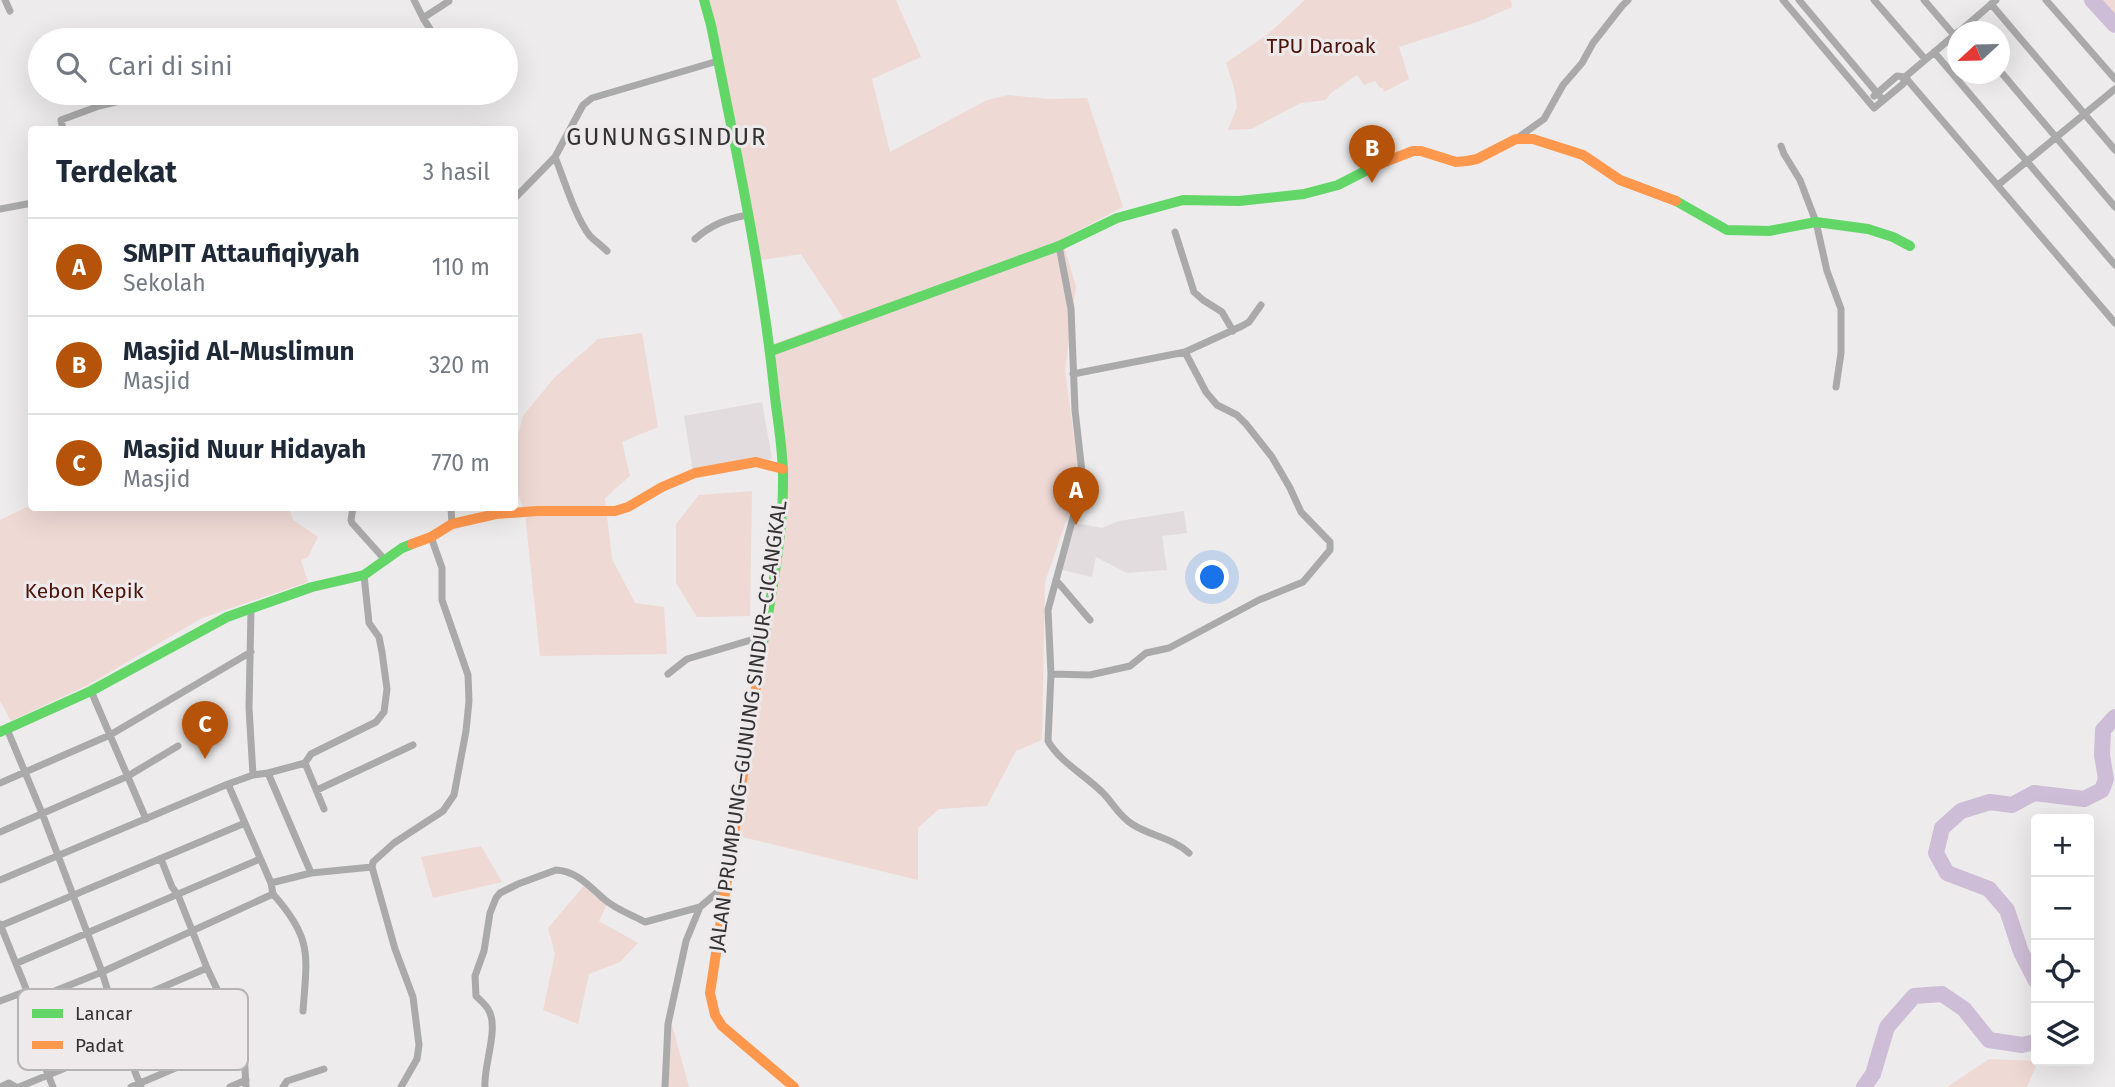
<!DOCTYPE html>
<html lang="id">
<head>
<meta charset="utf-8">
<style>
	:root { --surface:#fff; --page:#f6f6f7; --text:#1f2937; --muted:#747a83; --line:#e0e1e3; --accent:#b45309 }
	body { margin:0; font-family:"Fira Sans",sans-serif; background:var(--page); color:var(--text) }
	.controls { position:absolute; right:21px; bottom:21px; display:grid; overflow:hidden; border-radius:7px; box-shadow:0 7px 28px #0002 }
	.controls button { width:63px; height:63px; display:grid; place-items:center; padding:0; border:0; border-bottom:2px solid var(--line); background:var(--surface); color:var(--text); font:35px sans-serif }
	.compass { position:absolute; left:1947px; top:21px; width:63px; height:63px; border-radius:50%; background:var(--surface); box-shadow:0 7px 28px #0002; rotate:248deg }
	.you { position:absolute; left:1213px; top:578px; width:24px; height:24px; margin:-18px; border:5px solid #fff; border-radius:50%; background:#1a73e8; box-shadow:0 0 0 10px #1a73e833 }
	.badge { display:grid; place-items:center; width:46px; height:46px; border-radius:50%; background:var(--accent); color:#fff; font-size:23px; font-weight:700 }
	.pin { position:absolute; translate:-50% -58px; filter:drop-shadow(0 2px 4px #0008) }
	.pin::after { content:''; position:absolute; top:37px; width:24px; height:21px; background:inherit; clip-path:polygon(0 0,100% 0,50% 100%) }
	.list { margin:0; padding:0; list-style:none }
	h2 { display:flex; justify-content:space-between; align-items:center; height:91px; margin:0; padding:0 28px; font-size:30px }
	h2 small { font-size:23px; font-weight:400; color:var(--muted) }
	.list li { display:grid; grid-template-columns:46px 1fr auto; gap:21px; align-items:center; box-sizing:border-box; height:98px; padding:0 28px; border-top:2px solid var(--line) }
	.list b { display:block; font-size:26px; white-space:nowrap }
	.list p { margin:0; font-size:23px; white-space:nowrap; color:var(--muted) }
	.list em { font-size:23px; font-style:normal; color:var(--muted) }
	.icon { flex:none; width:38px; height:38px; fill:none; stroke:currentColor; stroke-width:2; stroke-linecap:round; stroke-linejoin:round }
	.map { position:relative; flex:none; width:2115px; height:1087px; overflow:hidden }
	.search { position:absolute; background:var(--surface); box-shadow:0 7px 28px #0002; left:28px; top:28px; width:490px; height:77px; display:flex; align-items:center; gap:18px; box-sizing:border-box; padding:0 24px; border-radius:38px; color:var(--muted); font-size:26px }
	.panel { position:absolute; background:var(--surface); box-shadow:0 7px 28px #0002; left:28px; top:126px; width:490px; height:385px; border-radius:7px }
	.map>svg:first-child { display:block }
	.built { fill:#e3dcde }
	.green { fill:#efd9d5 }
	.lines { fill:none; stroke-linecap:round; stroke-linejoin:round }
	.river { stroke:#cebdd6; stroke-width:16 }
	.street { stroke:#abaaab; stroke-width:7 }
	.fast { stroke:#63d668; stroke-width:10 }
	.slow { stroke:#ff974d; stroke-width:10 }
	.labels { text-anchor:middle; stroke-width:6; stroke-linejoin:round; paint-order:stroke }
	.park-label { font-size:21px; fill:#4d140c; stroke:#eeeaeb }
	.street-label { font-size:21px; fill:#333232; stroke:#eeeaeb }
	.quarter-label { font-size:24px; letter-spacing:2px; fill:#333232; stroke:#eeeaeb }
	.key { fill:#eeeaeb; stroke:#b6b3b4; stroke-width:2 }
	.key-label { font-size:19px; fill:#333232 }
</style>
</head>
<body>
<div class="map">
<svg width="2115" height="1087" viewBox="0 0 2115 1087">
	<rect width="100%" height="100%" fill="#edebec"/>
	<path class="built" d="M762 402 772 459 693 472 684 416Z
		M1184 511 1187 533 1162 536 1167 570 1127 573 1096 557 1092 577 1062 570 1075 523 1102 528 1119 521Z"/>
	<path class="green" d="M709 0H896L921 57 872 79 890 152 987 100 1008 95 1049 99 1087 98 1123 207 1062 239 1076 286 1065 370 1080 481 1045 582 1042 740 1016 751 987 806 939 809 918 828V880L734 835 783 478 768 346 843 318 801 254 756 261Z
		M1305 0H1511L1512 7 1480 21 1399 47 1409 79 1384 92 1383 88H1380L1375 81 1364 85 1357 75 1331 93 1326 100 1301 103 1251 129 1228 130 1237 107 1234 87 1226 63 1268 34Z
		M2094 0H2115V25Z
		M642 333 658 427 622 442 630 476 605 498 612 559 635 603 664 607 667 654 540 656 525 514 515 485V447L523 416 554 378 598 339Z
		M752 491 750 616 697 617 676 583V524L699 495Z
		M31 505 32 508H289L293 520 318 537 308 557 301 560 308 582 202 618 88 685 11 721 0 701V520Z
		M481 846 502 882 433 898 421 857Z
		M587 882 607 904 599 921 638 943 620 962 589 974 578 1024 543 1010 555 954 548 928Z
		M671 1021 689 1087H665Z
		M1989 1059 2038 1061 2027 1087H1947Z"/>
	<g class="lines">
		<path class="river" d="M2092 0 2115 25
			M2036 981 2021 952 2007 910 1989 889 1947 873 1936 853 1942 828 1961 811 1990 802 2012 805 2034 793 2084 799 2102 790 2106 779 2102 755 2103 730 2115 717
			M1864 1087 1873 1074 1887 1027 1914 996 1942 994 1964 1009 1989 1040 2022 1045 2036 1042"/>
		<path class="street" d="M5 0 10 11
			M414 0 423 18
			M1783 0 1874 108 1903 84 1905 77 1958 32
			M1799 0 1883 100
			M1874 0 1925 59
			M1924 0 1954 35
			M2046 0 2115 79
			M1991 4 2115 150
			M1959 32 1996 0
			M437 40 423 18 449 1V0
			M1934 52 2115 265
			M2000 71 2115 207
			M1905 77 2115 323
			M1874 96 1897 76 1905 77
			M63 130 61 120 99 106 153 93
			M1516 139 1544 119 1563 85 1582 63 1593 43 1622 6 1628 0
			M1781 146 1784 154 1800 180 1816 222 1827 271 1841 309V353L1836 387
			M555 157C564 179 575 217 590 236 595 241 602 246 607 251
			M1998 185 2115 89
			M514 199 555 157 583 105 592 98 718 61
			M0 209 32 203
			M1175 232 1194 292 1203 300 1222 312 1233 331
			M695 239C711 225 726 219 747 215
			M1059 246 1071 309 1075 410 1083 481 1048 610 1051 674 1048 741C1060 762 1085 775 1103 793 1113 803 1119 816 1132 824 1150 836 1173 838 1189 853
			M1073 374 1185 352 1242 326 1249 322 1261 305
			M353 508 351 520 352 523 386 561
			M451 508 452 524
			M1056 580 1090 620
			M251 609 249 708 253 775
			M668 674 687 659 764 636
			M1051 674 1090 675 1130 666 1146 653 1169 648 1259 600 1303 582 1330 550V542L1301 512 1290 488 1272 457 1246 424 1237 415 1217 405 1206 392 1185 352
			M91 691 146 819
			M7 729 42 813 102 972 124 1044 141 1087
			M268 773 305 763
			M0 783 110 735 251 652
			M317 790 413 745
			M324 809 305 763 311 754 376 722 384 712 387 689 382 652 379 637 369 623 364 575
			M0 832 128 776 178 746
			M161 859 172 887 178 895 207 968 241 1040 244 1051 246 1087
			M0 880 228 784 253 775 268 773 311 873
			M271 883 311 873 372 867
			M273 894C313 939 307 955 303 1011
			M0 924 27 991 35 1042 53 1087
			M0 926 245 823
			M17 963 260 859
			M0 1001 27 991
			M30 1001 102 972 273 894 271 883 228 784
			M35 1042 207 968
			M0 1087 9 1083 16 1087
			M19 1087 223 1003
			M131 1087 241 1040
			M230 1087 246 1080
			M283 1087 287 1081 324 1069
			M401 1087 417 1059 419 1045 413 997 395 949 372 867 373 862 394 843 443 811 454 795 466 731 469 701 468 675 442 600V568L431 537
			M485 1087C483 1066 500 1027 488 1009 485 1004 480 1000 476 996L475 976 484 951 490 913 496 898 500 893 518 884 556 870C577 871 590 887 604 899 615 909 632 915 645 922L700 907
			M665 1087 668 1024 686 941 700 907 727 884"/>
		<path class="fast" d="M704 0 711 25C735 145 761 265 774 388 777 419 784 451 783 483 783 543 768 609 759 668
			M1676 201 1727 230 1769 231 1816 222 1868 229 1893 237 1910 246
			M771 351 1059 246 1117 218 1183 200 1239 201 1304 194 1338 185 1377 165
			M0 732 91 691 227 617 312 587 364 575 402 548 412 544"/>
		<path class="slow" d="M1377 165 1413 151H1421L1456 162 1467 161 1477 159 1516 139H1533L1583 155 1620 180 1676 201
			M412 544 431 537 452 524 496 514 538 511H615L628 507 662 487 695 473 756 462 783 469
			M759 668 710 993 715 1015 722 1026 794 1087"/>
	</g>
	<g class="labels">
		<g class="park-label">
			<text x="1321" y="53">TPU Daroak</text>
			<text x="84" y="598">Kebon Kepik</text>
		</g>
		<g class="street-label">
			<text transform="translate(748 726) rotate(-82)" y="7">JALAN PRUMPUNG–GUNUNG SINDUR–CICANGKAL</text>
		</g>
		<g class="quarter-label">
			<text x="667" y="145">GUNUNGSINDUR</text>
		</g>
	</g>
	<rect x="18" y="989" width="230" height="81" rx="10" class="key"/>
	<rect x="32" y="1009" width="31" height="9" fill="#63d668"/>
	<rect x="32" y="1041" width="31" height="8" fill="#ff974d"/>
	<g class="key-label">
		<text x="75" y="1020">Lancar</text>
		<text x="75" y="1052">Padat</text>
	</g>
</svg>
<div class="controls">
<button>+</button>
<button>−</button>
<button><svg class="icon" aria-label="locate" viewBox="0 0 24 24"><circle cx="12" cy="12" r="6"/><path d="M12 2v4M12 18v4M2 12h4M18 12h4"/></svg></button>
<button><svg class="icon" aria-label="layers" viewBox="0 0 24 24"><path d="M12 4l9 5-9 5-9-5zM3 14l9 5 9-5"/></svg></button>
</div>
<svg class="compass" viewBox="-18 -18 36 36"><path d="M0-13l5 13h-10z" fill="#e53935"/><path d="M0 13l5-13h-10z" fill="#747a83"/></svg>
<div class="you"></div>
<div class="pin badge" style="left:1076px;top:525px">A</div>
<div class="pin badge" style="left:1372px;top:183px">B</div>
<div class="pin badge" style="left:205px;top:759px">C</div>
<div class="search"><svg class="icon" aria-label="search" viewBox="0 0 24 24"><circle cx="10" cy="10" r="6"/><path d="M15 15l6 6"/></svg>Cari di sini</div>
<section class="panel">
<h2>Terdekat<small>3 hasil</small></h2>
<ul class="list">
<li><span class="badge">A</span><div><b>SMPIT Attaufiqiyyah</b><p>Sekolah</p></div><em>110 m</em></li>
<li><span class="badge">B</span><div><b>Masjid Al-Muslimun</b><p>Masjid</p></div><em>320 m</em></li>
<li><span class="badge">C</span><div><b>Masjid Nuur Hidayah</b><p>Masjid</p></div><em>770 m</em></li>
</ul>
</section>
</div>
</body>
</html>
